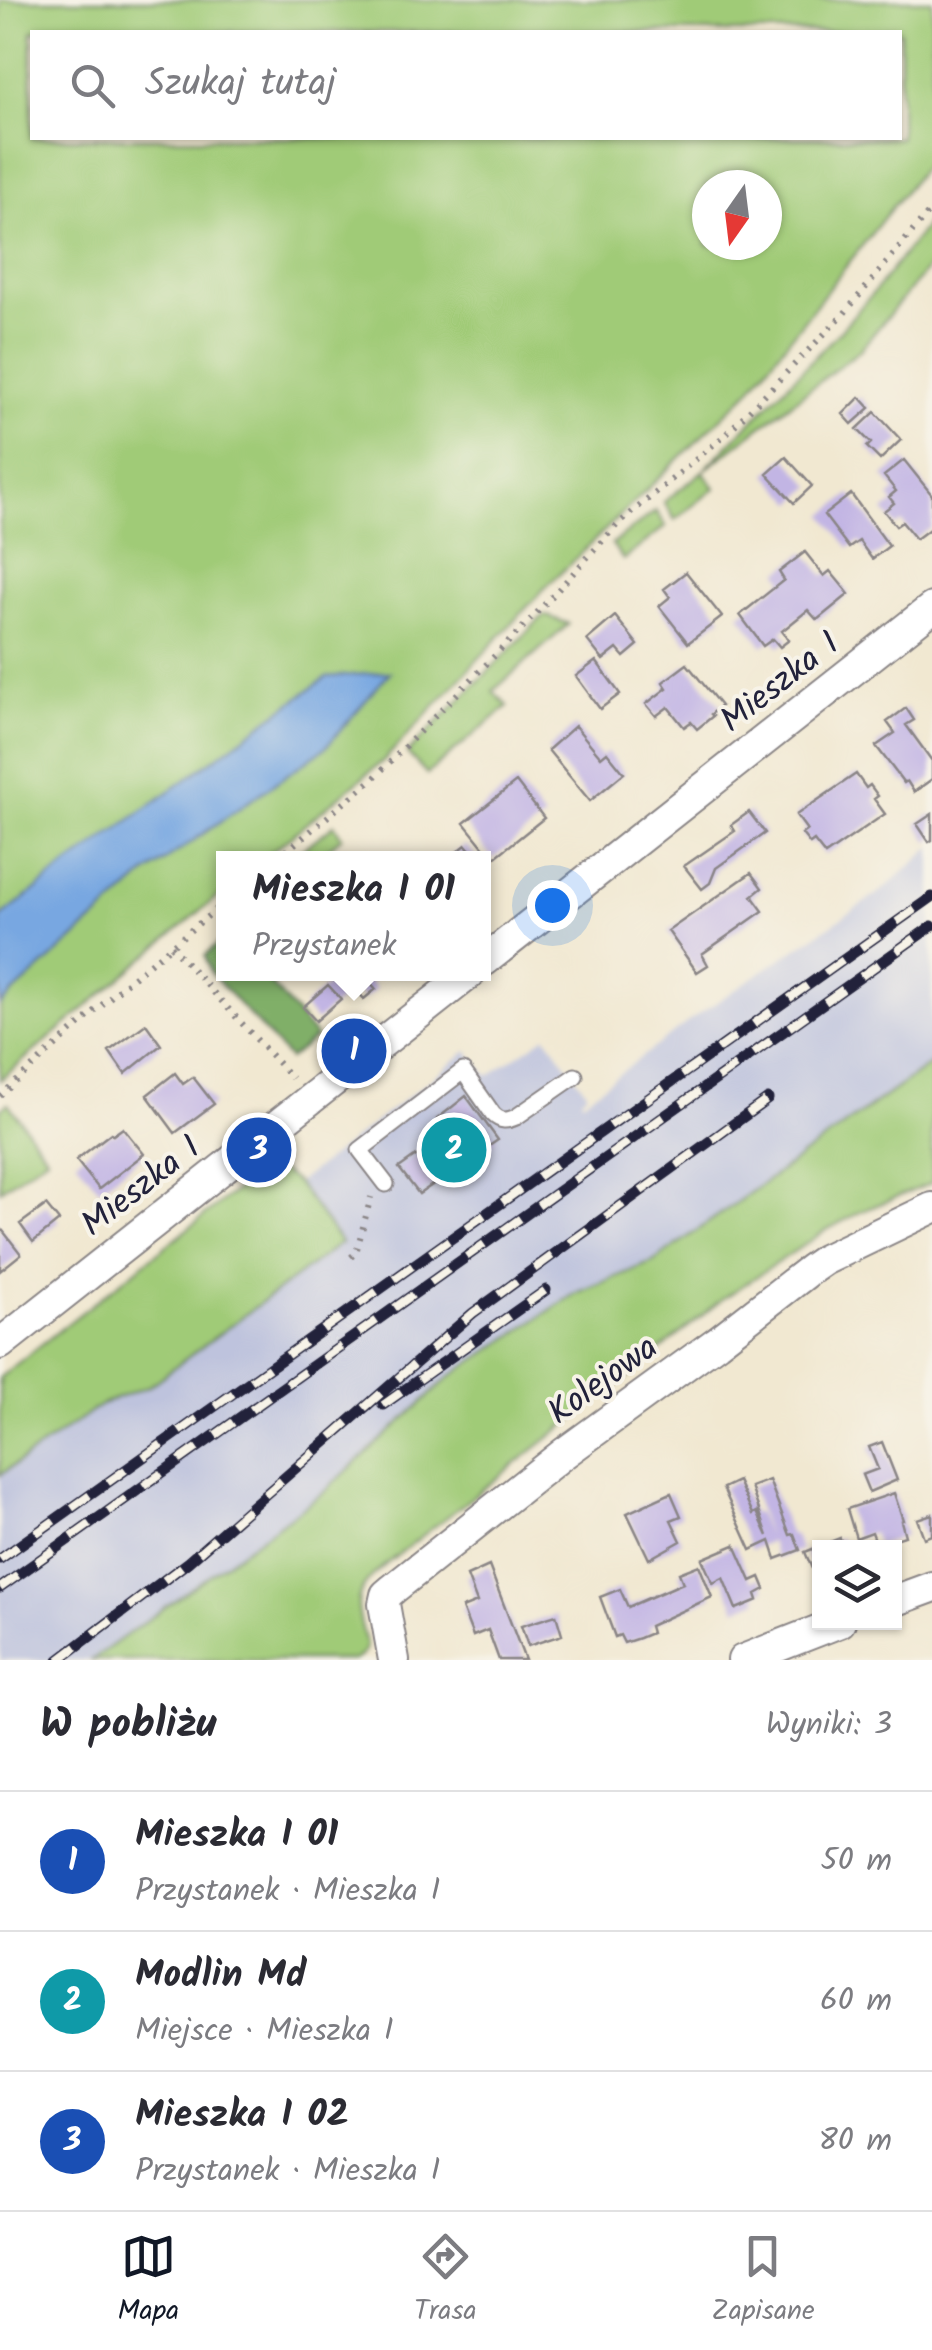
<!DOCTYPE html>
<html lang="pl">
<head>
<meta charset="utf-8">
<style>
	:root { --surface:#fff; --page:#f7f7f7; --text:#2b2b33; --muted:#7c7c81; --line:#e1e1e2; --accent:#111827 }
	body { margin:0; font-family:Kalam,sans-serif; background:var(--page); color:var(--text) }
	.controls { position:absolute; right:30px; bottom:30px; display:grid; overflow:hidden; border-radius:0px; box-shadow:0 2px 8px #0004 }
	.controls button { width:90px; height:90px; display:grid; place-items:center; padding:0; border:0; border-bottom:2px solid var(--line); background:var(--surface); color:var(--text); font:50px sans-serif }
	.compass { position:absolute; left:692px; top:170px; width:90px; height:90px; border-radius:50%; background:var(--surface); box-shadow:0 2px 8px #0004; rotate:194deg }
	.you { position:absolute; left:552px; top:905px; width:35px; height:35px; margin:-25px; border:8px solid #fff; border-radius:50%; background:#1a73e8; box-shadow:0 0 0 15px #1a73e833 }
	.badge { display:grid; place-items:center; width:65px; height:65px; border-radius:50%; background:var(--accent); color:#fff; font-size:32px; font-weight:700 }
	.pin { position:absolute; translate:-50% -50%; border:5px solid #fff; box-shadow:0 2px 10px #0006 }
	.popup { position:absolute; left:216px; top:851px; width:275px; height:130px; box-sizing:border-box; display:grid; place-content:center; border-radius:0px; background:var(--surface); filter:drop-shadow(0 2px 8px #0005); font-size:32px; white-space:nowrap; color:var(--muted) }
	.popup b { font-size:38px; color:var(--text) }
	.popup::after { content:''; position:absolute; left:50%; top:100%; margin-left:-20px; border:20px solid transparent; border-top-color:var(--surface) }
	.list { margin:0; padding:0; list-style:none }
	h2 { display:flex; justify-content:space-between; align-items:center; height:130px; margin:0; padding:0 40px; font-size:42px }
	h2 small { font-size:32px; font-weight:400; color:var(--muted) }
	.list li { display:grid; grid-template-columns:65px 1fr auto; gap:30px; align-items:center; box-sizing:border-box; height:140px; padding:0 40px; border-top:2px solid var(--line) }
	.list b { display:block; font-size:38px; white-space:nowrap }
	.list p { margin:0; font-size:32px; white-space:nowrap; color:var(--muted) }
	.list em { font-size:32px; font-style:normal; color:var(--muted) }
	.icon { flex:none; width:55px; height:55px; fill:none; stroke:currentColor; stroke-width:2; stroke-linecap:round; stroke-linejoin:round }
	.map { position:relative; flex:none; width:932px; height:1660px; overflow:hidden }
	.search { position:absolute; background:var(--surface); box-shadow:0 2px 8px #0004; left:30px; right:30px; top:30px; height:110px; display:flex; align-items:center; gap:25px; box-sizing:border-box; padding:0 35px; border-radius:0px; color:var(--muted); font-size:38px }
	.sheet { height:550px; background:var(--surface) }
	nav { display:flex; justify-content:space-around; align-items:center; box-sizing:border-box; height:140px; border-top:2px solid var(--line); background:var(--surface); font-size:28px; color:var(--muted) }
	nav a { display:grid; justify-items:center; gap:5px }
	nav .on { color:var(--accent) }
	.map>svg:first-child { display:block }
	.industrial { fill:#bec3dd }
	.green { fill:#a0cb77; stroke:#617659; stroke-width:2.5; fill-rule:evenodd }
	.forest { fill:#80af68; stroke:#516852; stroke-width:2.5 }
	.water { fill:#78a7e1; stroke:#4d648e; stroke-width:2.5 }
	.building { fill:#c2b5e4 }
	.lines { fill:none; stroke-linecap:round; stroke-linejoin:round }
	.lane-casing { stroke:#8a8586; stroke-width:19 }
	.street-casing { stroke:#8a8586; stroke-width:34 }
	.path { stroke:#8a8586; stroke-width:6; stroke-dasharray:2.5 8; stroke-linecap:butt }
	.lane { stroke:#fff; stroke-width:15 }
	.street { stroke:#fff; stroke-width:30 }
	.rail-casing { stroke:#22223b; stroke-width:11 }
	.rail { stroke:#f7f3e8; stroke-width:8; stroke-dasharray:22; stroke-linecap:butt }
	.labels { text-anchor:middle; stroke-width:8; stroke-linejoin:round; paint-order:stroke }
	.street-label { font-size:35px; fill:#22223b; stroke:#f7f3e8 }
</style>
</head>
<body>
<div class="map">
<svg width="932" height="1660" viewBox="0 0 932 1660">
	<rect width="100%" height="100%" fill="#f7f3e8"/>
	<filter id="ink" filterUnits="userSpaceOnUse"><feTurbulence type="fractalNoise" baseFrequency=".01" numOctaves="2"/><feDisplacementMap in="SourceGraphic" scale="20" xChannelSelector="R" yChannelSelector="G"/><feConvolveMatrix kernelMatrix="1 2 1 2 8 2 1 2 1" color-interpolation-filters="sRGB"/></filter>
	<filter id="wash" filterUnits="userSpaceOnUse"><feTurbulence type="fractalNoise" baseFrequency=".0048" numOctaves="4" result="noise"/><feDisplacementMap in="SourceGraphic" scale="40" xChannelSelector="R" yChannelSelector="G"/><feGaussianBlur stdDeviation="2.25" result="paint"/><feColorMatrix in="noise" values="0 0 0 0 0 0 0 0 0 0 0 0 0 0 0 0 0 1.4 0 .05"/><feComposite in="paint" operator="in"/></filter>
	<g filter="url(#wash)">
		<rect width="100%" height="100%" fill="#f1e8d1"/>
		<path class="industrial" d="M932 847V1063L653 1263 576 1293 451 1376 324 1492 92 1660H0V1475L104 1403 148 1387 340 1244 297 1183 467 1051 488 1076 546 1036 587 1093 581 1098 583 1101 693 1018 883 890Z"/>
		<path class="green" d="M0 0H932V156L748 392 544 589 383 761 264 858H224V891L0 1080V1005L146 874 326 747 389 673 61 870 0 918ZM32 32H900V138H32ZM707 185H767V245H707Z
			M932 218V263L859 351 703 471 715 488 675 520 664 502 703 471 838 333 879 286Z
			M656 511 666 526 623 560 612 544Z
			M544 615 569 624 493 691 508 706 427 774 407 753Z
			M334 825 342 837 317 858H291Z
			M932 1063V1183L860 1212 825 1231 721 1300 625 1379 404 1550C389 1563 358 1581 358 1604 358 1617 363 1631 366 1644 366 1653 361 1656 354 1660H92L324 1492 451 1376 576 1293 653 1262Z
			M8 1103 47 1157 0 1190V1109Z
			M271 1163 297 1183 341 1243 148 1387 104 1403 0 1475V1377Z"/>
		<path class="forest" d="M224 938V974H263L316 1037 289 1059 211 973 205 956Z"/>
		<path class="water" d="M390 672 326 747 146 874 0 1005V918L61 870 327 677Z"/>
		<g id="blocks">
			<path class="building" d="M860 397 870 408 852 424 843 414Z
				M875 412 901 440 880 460 867 447 871 443 857 429Z
				M786 457 812 486 794 503 767 474Z
				M904 460 932 495V527L916 539 902 522 896 526 884 511 894 503 889 497 896 491 884 476Z
				M851 494 889 546 872 559 859 541 849 548 824 515Z
				M805 552 824 576 830 571 849 594 817 620 808 610 782 631 789 640 780 647 773 639 763 646 740 615 784 580 779 572Z
				M686 572 722 617 688 643 659 606 670 597 664 589Z
				M615 616 638 645 624 657 617 649 603 660 587 640Z
				M596 661 620 694 600 709 576 676Z
				M687 664 721 706 711 714 713 716 697 729 691 722 684 727 668 707 656 716 646 704 667 688 663 682Z
				M906 708 914 720 906 725 932 761V779L914 792 907 781 904 783 876 746 895 733 887 722Z
				M575 726 601 757 607 752 624 773 590 801 548 750Z
				M856 774 866 788 870 785 878 796 874 799 885 814 825 855 814 841 810 844 802 834 807 830 796 815Z
				M516 782 544 818 493 859 464 823Z
				M749 812 765 833 716 868 710 883 702 889 684 866 735 831 731 825Z
				M932 814V840L929 842 917 824Z
				M466 845 477 858H449Z
				M751 873 762 888 752 896 763 911 702 954 708 965 697 972 668 931Z
				M343 974H363L376 989 364 999Z
				M328 985 341 999 316 1021 303 1007Z
				M146 1024 161 1045 125 1074 109 1051Z
				M175 1073 183 1084 193 1077 214 1104 175 1133 147 1095Z
				M466 1096 498 1140 419 1194 399 1168 447 1134 437 1119Z
				M123 1128 144 1154 99 1189 76 1160 111 1133 113 1135Z
				M46 1205 59 1221 33 1242 20 1224Z
				M0 1227 21 1254 0 1271Z
				M882 1442 897 1480 869 1492 862 1475 878 1469 869 1447Z
				M769 1480 790 1535 794 1534 800 1550 776 1559 770 1541 751 1550 723 1488 738 1481 753 1514 757 1512 768 1536 751 1487Z
				M671 1493 681 1516 671 1520 681 1541 649 1559 627 1513Z
				M894 1493 903 1520 901 1521 905 1536 877 1545 872 1532 856 1538 847 1509Z
				M932 1514V1535L924 1538 917 1519Z
				M840 1538 843 1548H820V1574L815 1576 805 1552Z
				M735 1545 751 1581 760 1577 765 1589 756 1594 758 1600 736 1609 723 1578 713 1583 702 1559Z
				M699 1565 712 1597 649 1626 651 1633 639 1638 624 1643 620 1635 615 1637 600 1597 620 1589 628 1607 683 1583 679 1573Z
				M489 1566 520 1647 525 1660H499L488 1630 473 1636 462 1608 477 1602 467 1576Z
				M556 1615 562 1635 528 1646 521 1626Z"/>
		</g>
	</g>
	<g filter="url(#ink)">
		<use href="#blocks" fill-opacity="0" stroke="#8a8586" stroke-width="2.5"/>
		<g class="lines">
			<defs>
				<path id="lane" d="M386 1184 360 1150 463 1071 493 1114C501 1122 507 1121 516 1117L575 1076"/>
				<path id="street" d="M484 961 932 608
					M0 1344 469 974
					M894 1601 932 1587
					M394 1660 384 1604 386 1595 393 1589 563 1454 717 1342 811 1269 824 1260 932 1208
					M743 1660 840 1622"/>
			</defs>
			<use href="#lane" class="lane-casing"/>
			<use href="#street" class="street-casing"/>
			<path class="path" d="M278 858 374 778 533 617 618 524 724 436 843 315 932 208
				M171 946 292 1078
				M0 1096 132 978 224 903
				M351 1257 356 1253 371 1197"/>
			<use href="#lane" class="lane"/>
			<use href="#street" class="street"/>
			<defs>
				<path id="rail" d="M383 1405 546 1290
					M0 1559 932 897
					M0 1588 932 926
					M59 1660 188 1562 473 1313 768 1099"/>
			</defs>
			<use href="#rail" class="rail-casing"/>
			<use href="#rail" class="rail"/>
		</g>
	</g>
	<g class="labels">
		<g class="street-label">
			<text transform="translate(779 681) rotate(-38)" y="12">Mieszka I</text>
			<text transform="translate(140 1185) rotate(-38)" y="12">Mieszka I</text>
			<text transform="translate(602 1379) rotate(-36)" y="12">Kolejowa</text>
		</g>
	</g>
</svg>
<div class="controls">
<button><svg class="icon" aria-label="layers" viewBox="0 0 24 24"><path d="M12 4l9 5-9 5-9-5zM3 14l9 5 9-5"/></svg></button>
</div>
<svg class="compass" viewBox="-18 -18 36 36"><path d="M0-13l5 13h-10z" fill="#e53935"/><path d="M0 13l5-13h-10z" fill="#7c7c81"/></svg>
<div class="you"></div>
<div class="pin badge" style="left:354px;top:1051px;background:#1a4fb4">1</div>
<div class="popup"><b>Mieszka I 01</b>Przystanek</div>
<div class="pin badge" style="left:454px;top:1150px;background:#0f9aa8">2</div>
<div class="pin badge" style="left:259px;top:1150px;background:#1a4fb4">3</div>
<div class="search"><svg class="icon" aria-label="search" viewBox="0 0 24 24"><circle cx="10" cy="10" r="6"/><path d="M15 15l6 6"/></svg>Szukaj tutaj</div>
</div>
<section class="sheet">
<h2>W pobliżu<small>Wyniki: 3</small></h2>
<ul class="list">
<li><span class="badge" style="background:#1a4fb4">1</span><div><b>Mieszka I 01</b><p>Przystanek · Mieszka I</p></div><em>50 m</em></li>
<li><span class="badge" style="background:#0f9aa8">2</span><div><b>Modlin Md</b><p>Miejsce · Mieszka I</p></div><em>60 m</em></li>
<li><span class="badge" style="background:#1a4fb4">3</span><div><b>Mieszka I 02</b><p>Przystanek · Mieszka I</p></div><em>80 m</em></li>
</ul>
</section>
<nav>
<a class="on"><svg class="icon" aria-label="map" viewBox="0 0 24 24"><path d="M3 6l6-2 6 2 6-2v14l-6 2-6-2-6 2zM9 4v14M15 6v14"/></svg>Mapa</a>
<a><svg class="icon" aria-label="directions" viewBox="0 0 24 24"><path d="M12 3l9 9-9 9-9-9zM9 14v-3h6M13 9l2 2-2 2"/></svg>Trasa</a>
<a><svg class="icon" aria-label="saved" viewBox="0 0 24 24"><path d="M7 4h10v16l-5-4-5 4z"/></svg>Zapisane</a>
</nav>
</body>
</html>
